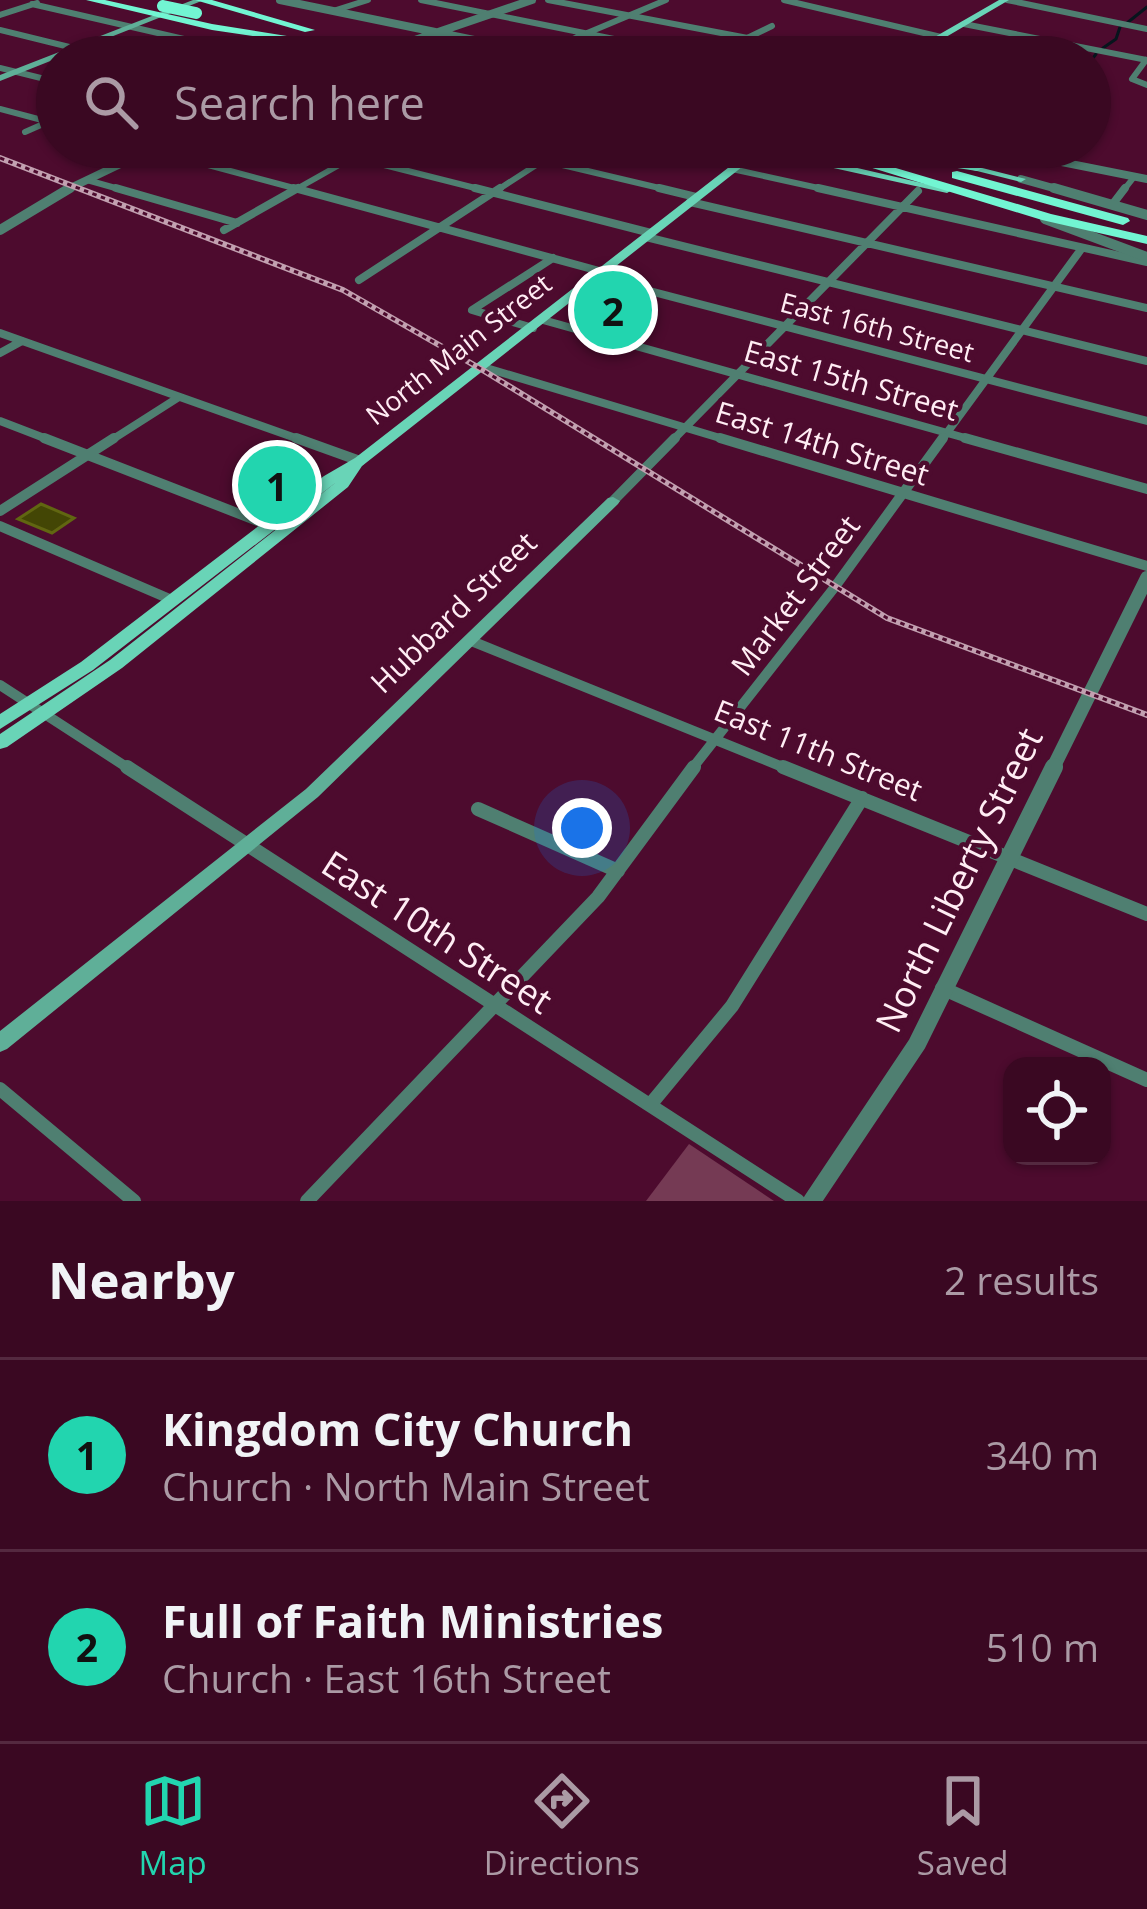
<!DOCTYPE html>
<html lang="en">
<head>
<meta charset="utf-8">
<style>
	:root { --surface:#3a0822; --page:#45162f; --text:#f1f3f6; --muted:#ab9aa5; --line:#542940; --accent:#22d5af }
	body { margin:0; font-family:"Open Sans",sans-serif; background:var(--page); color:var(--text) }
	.controls { position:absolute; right:36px; bottom:36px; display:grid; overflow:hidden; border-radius:24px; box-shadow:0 3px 9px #0004 }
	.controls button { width:108px; height:108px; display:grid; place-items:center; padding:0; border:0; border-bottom:3px solid var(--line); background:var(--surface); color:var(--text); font:60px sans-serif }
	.you { position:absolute; left:582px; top:828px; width:42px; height:42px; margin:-30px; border:9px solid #fff; border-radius:50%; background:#1a73e8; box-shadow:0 0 0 18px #1a73e833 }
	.badge { display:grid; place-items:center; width:78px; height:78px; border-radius:50%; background:var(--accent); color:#111; font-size:39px; font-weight:700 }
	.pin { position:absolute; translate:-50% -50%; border:6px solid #fff; box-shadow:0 3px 12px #0006 }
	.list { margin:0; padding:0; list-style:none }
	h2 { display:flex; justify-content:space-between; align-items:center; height:156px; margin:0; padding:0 48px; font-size:51px }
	h2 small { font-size:39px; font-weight:400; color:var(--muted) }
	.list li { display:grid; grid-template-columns:78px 1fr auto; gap:36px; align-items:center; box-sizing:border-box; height:192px; padding:0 48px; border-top:3px solid var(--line) }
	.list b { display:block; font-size:45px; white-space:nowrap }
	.list p { margin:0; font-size:39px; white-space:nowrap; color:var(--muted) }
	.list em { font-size:39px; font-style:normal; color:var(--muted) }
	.icon { flex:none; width:66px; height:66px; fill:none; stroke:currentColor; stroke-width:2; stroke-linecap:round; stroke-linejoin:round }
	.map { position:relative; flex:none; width:1147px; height:1201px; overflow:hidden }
	.search { position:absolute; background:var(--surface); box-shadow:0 3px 9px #0004; left:36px; right:36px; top:36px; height:132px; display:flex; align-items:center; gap:30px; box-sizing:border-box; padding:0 42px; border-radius:66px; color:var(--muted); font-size:45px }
	.sheet { height:540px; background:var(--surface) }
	nav { display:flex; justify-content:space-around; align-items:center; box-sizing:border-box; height:168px; border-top:3px solid var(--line); background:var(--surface); font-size:33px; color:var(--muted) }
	nav a { display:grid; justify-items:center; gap:6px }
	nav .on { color:var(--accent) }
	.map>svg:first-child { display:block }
	.green { fill:#753a54 }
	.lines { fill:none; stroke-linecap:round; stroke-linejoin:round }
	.stream { stroke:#07151d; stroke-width:3 }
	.building { fill:#434605; stroke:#616611; stroke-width:3 }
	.minor-far3 { stroke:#4f7f71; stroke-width:6 }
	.minor-far2 { stroke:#4f7f71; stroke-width:8 }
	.minor-far1 { stroke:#4f7f71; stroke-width:10 }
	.minor { stroke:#4f7f71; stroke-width:14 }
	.tertiary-far3 { stroke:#4f7f71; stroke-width:8 }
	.tertiary-far2 { stroke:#4f7f71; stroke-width:10 }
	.tertiary-far1 { stroke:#4f7f71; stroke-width:14 }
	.tertiary { stroke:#4f7f71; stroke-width:18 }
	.secondary { fill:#5faf98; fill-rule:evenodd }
	.primary { fill:#69d4b7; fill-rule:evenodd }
	.motorway { fill:#72f5d2; fill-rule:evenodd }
	.rail-casing { stroke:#c2a0b0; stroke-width:6 }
	.rail { stroke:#4d0b2e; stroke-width:3; stroke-dasharray:4.5; stroke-linecap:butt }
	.motorway-bridge { stroke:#72f5d2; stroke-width:12 }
	.labels { text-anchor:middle; stroke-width:9; stroke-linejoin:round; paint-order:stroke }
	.far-street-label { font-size:27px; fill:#ffedf4; stroke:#4d0b2e }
	.street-label { font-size:30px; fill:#ffedf4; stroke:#4d0b2e }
	.near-street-label { font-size:36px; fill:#ffedf4; stroke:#4d0b2e }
</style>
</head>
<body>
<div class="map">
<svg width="1147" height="1201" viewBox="0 0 1147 1201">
	<rect width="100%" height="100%" fill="#4d0b2e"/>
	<path class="green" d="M689 1144 774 1201H646Z"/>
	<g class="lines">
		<path class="stream" d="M1127 23 1147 7
			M1103 48 1116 39 1120 27
			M1090 62 1096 54"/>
	</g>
	<path class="building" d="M41 504 74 518 52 533 18 519Z"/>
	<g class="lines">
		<path class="minor-far3" d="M421 0 703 57
			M548 0 847 57
			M784 0 941 37
			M1007 0 1147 29
			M32 4 262 57
			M333 11 368 0
			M0 15 37 3
			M964 24 1147 60
			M0 30 110 57
			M910 54 926 57
			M200 57 242 39
			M530 57 666 0
			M708 57 772 26
			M1146 60 1132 79 1147 85
			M0 68 57 82
			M0 109 57 124
			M25 132 50 121
			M141 147 305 191
			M313 147 487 191
			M486 147 672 191
			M658 147 737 165
			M955 154 962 147
			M732 169 832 191
			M87 180 126 191
			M293 191 371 147
			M496 191 564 147
			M1123 191 1134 177"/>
		<path class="minor-far2" d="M116 188 237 223
			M294 188 603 272
			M475 188 651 233
			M659 188 696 197
			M818 188 1147 262
			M690 202 1147 308
			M1112 205 1125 188
			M224 230 298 188
			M646 237 1147 361
			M596 277 1147 421
			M359 280 500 188
			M543 320 976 441
			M533 328 472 310 553 258
			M0 333 304 441
			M0 353 22 341
			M483 367 730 441
			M0 421 52 441
			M110 441 179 397
			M672 441 918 191
			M941 441 1082 248"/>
		<path class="minor-far1" d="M44 438 268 525
			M296 438 360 461
			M720 438 1147 566
			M965 438 1147 489
			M613 501 675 438
			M0 511 114 438
			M0 526 172 600
			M469 640 790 770
			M0 685 131 770
			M691 770 834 588 943 438"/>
		<path class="minor" d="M127 767 798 1201
			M783 767 1147 914
			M478 809 618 871
			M942 988 1147 1080
			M0 1089 134 1201
			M650 1105 732 1006 862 798
			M307 1201 598 897 694 767"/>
		<path class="tertiary-far3" d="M280 0 557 57
			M410 44 469 57
			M365 57 532 0
			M986 147 1147 179
			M1021 179 1064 191
			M64 191 156 147"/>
		<path class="tertiary-far2" d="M1054 188 1147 215
			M1045 219 1147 257
			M0 230 70 188"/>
		<path class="tertiary-far1" d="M1052 770 1147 578"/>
		<path class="tertiary" d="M812 1201 917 1044 1054 767"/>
		<path class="secondary" d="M193 0H204L0 81V75Z
			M613 497 620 501 618 504 318 797 7 1049 0 1052V1031L306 789 608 498Z"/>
		<path class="primary" d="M999 0H1009L912 57H900Z
			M748 147H767L952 190 947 193 761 152 362 466 348 487 122 668 7 747 0 749V734L110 660 339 480 93 670 0 729V714L81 662 324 476 355 458 751 150Z
			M881 147H899L1026 179 1021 182Z"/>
		<path class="motorway" d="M86 0H105L212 24 362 48 356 51 212 30Z
			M195 0H212L315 30 305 32Z
			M804 147H825L1051 214 1147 236V244L1042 220Z
			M861 147 977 163 984 167 977 171 866 154 861 153Z
			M957 171 1128 218 1130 221 1123 225 952 178V172Z"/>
		<defs>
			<path id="rail" d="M0 158 343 290 481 369 887 618 1147 715"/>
		</defs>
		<use href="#rail" class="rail-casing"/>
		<use href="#rail" class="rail"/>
		<path class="motorway-bridge" d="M163 6 196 13
			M362 45 408 55"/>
	</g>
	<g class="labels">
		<g class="far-street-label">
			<text transform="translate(877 328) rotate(15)" y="9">East 16th Street</text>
			<text transform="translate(459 350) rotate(-38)" y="9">North Main Street</text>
		</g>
		<g class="street-label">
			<text transform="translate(851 381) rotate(16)" y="10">East 15th Street</text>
			<text transform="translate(822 444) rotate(17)" y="10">East 14th Street</text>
			<text transform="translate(796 596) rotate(-53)" y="10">Market Street</text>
			<text transform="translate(454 613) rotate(-44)" y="10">Hubbard Street</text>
			<text transform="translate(818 751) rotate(22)" y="10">East 11th Street</text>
		</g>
		<g class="near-street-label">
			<text transform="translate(959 880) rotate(-64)" y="13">North Liberty Street</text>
			<text transform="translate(437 932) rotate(33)" y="13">East 10th Street</text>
		</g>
	</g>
</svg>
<div class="controls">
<button><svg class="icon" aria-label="locate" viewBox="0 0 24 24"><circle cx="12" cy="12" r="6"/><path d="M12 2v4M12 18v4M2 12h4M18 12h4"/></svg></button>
</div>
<div class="you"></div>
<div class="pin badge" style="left:277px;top:485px">1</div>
<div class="pin badge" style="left:613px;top:310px">2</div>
<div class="search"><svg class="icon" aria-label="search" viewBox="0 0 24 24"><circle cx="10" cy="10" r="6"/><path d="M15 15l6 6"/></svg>Search here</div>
</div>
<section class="sheet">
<h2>Nearby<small>2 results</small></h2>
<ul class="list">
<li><span class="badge">1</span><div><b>Kingdom City Church</b><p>Church · North Main Street</p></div><em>340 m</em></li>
<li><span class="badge">2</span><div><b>Full of Faith Ministries</b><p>Church · East 16th Street</p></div><em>510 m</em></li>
</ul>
</section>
<nav>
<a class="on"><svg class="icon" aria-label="map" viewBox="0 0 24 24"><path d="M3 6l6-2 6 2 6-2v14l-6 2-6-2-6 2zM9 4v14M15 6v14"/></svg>Map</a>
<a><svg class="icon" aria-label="directions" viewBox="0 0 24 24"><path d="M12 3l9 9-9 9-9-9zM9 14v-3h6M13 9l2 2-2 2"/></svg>Directions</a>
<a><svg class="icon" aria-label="saved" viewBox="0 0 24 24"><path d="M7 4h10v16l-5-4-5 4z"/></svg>Saved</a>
</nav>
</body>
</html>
